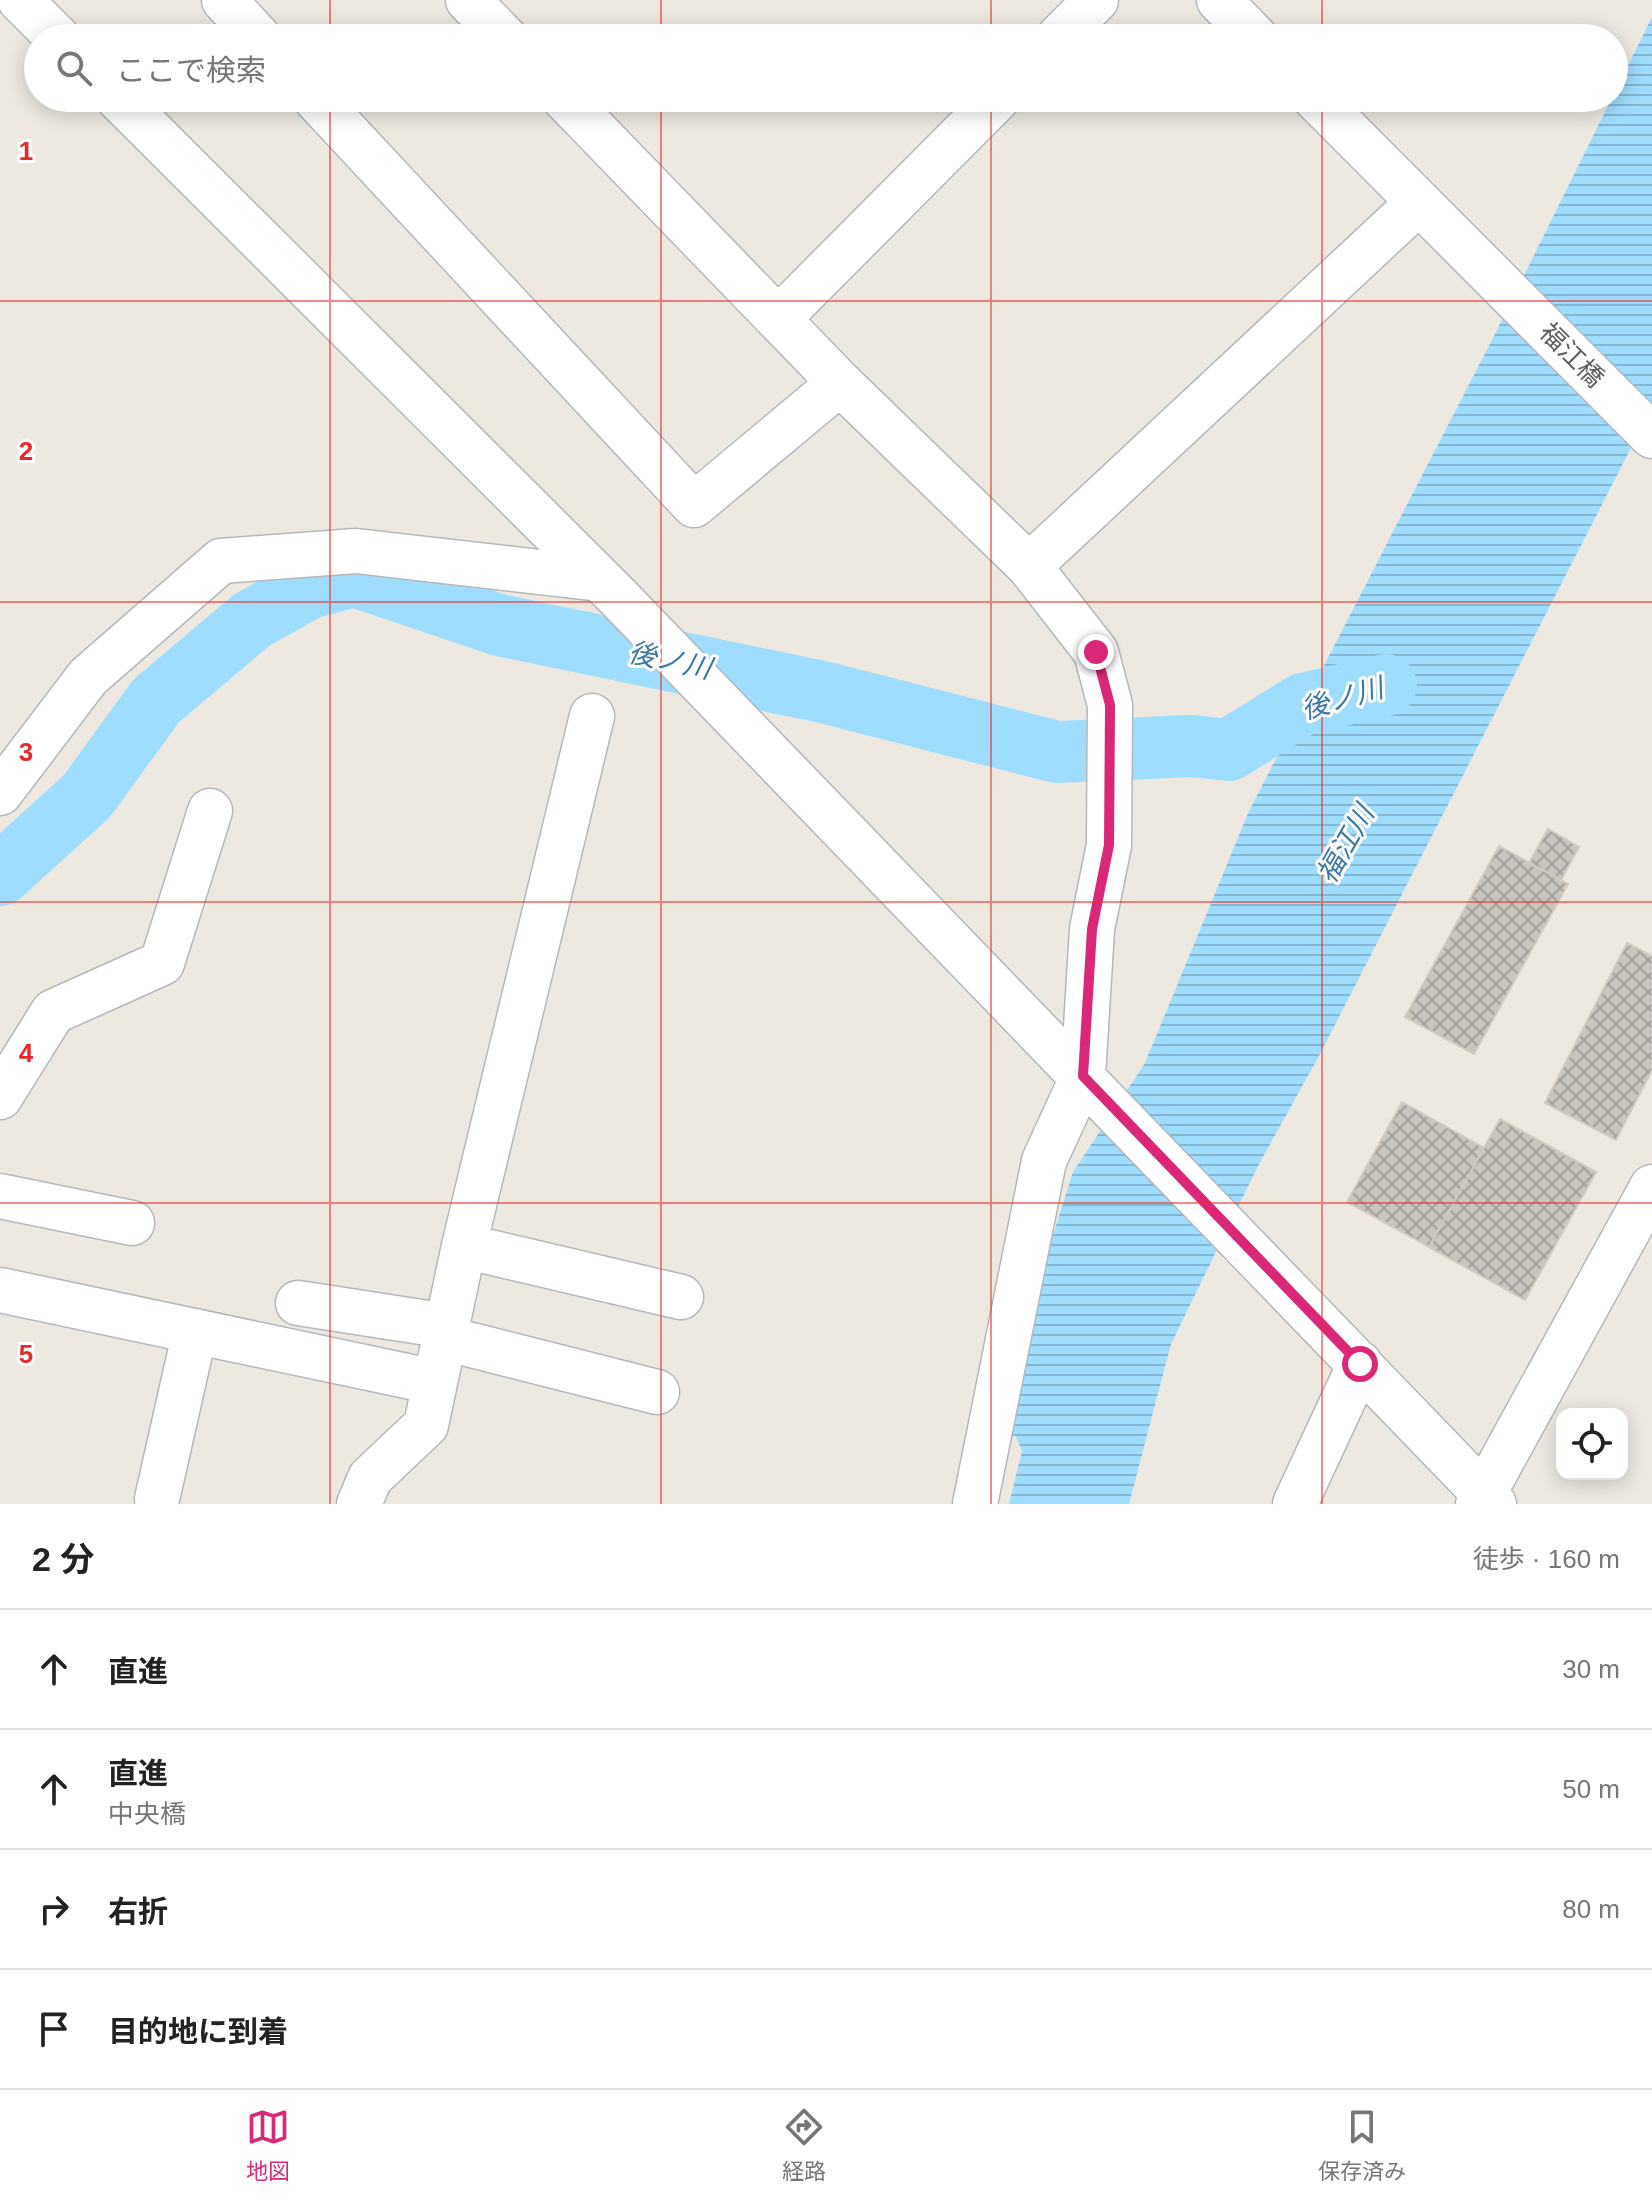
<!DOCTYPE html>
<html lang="ja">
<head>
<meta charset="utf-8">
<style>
	:root { --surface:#fff; --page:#f2f2f2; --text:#222; --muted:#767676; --line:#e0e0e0; --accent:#db2777 }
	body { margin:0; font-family:Arial,"Noto Sans JP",sans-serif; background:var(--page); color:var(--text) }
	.controls { position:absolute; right:24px; bottom:24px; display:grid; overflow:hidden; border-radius:16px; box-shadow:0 4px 20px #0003 }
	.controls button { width:72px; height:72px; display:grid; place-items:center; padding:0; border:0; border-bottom:2px solid var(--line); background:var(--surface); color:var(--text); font:40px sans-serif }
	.stop { position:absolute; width:24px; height:24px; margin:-18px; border:6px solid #db2777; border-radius:50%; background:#fff }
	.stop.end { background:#db2777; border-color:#fff; box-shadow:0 2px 8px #0008 }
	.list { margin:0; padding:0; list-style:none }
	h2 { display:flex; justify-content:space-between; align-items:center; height:104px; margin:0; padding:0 32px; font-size:34px }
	h2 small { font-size:26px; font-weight:400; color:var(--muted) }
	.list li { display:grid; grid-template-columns:52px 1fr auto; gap:24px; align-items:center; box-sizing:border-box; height:120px; padding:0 32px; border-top:2px solid var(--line) }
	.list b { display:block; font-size:30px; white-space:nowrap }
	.list p { margin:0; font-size:26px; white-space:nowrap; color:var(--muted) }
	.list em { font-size:26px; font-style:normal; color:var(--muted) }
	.icon { flex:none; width:44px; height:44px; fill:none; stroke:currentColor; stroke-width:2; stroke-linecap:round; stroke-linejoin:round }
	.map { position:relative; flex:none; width:1652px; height:1504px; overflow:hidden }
	.search { position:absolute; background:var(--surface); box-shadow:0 4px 20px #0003; left:24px; right:24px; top:24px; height:88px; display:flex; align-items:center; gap:20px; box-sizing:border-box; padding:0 28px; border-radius:44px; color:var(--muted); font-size:30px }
	.sheet { height:584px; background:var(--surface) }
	nav { display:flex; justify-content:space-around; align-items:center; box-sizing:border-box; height:112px; border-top:2px solid var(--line); background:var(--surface); font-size:22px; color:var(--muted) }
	nav a { display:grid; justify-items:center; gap:4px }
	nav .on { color:var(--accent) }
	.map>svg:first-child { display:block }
	.water { fill:url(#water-rules) }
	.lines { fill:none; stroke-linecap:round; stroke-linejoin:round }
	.river { stroke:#9fddff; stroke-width:62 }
	.building { fill:url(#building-cross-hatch); stroke:#d2cabf; stroke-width:2 }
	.minor-casing { stroke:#b4b8bc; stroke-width:47 }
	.minor { stroke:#fff; stroke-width:44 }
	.route { stroke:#db2777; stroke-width:10 }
	.grid { fill:none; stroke:#eb2829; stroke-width:2; stroke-opacity:0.55 }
	.labels { text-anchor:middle; stroke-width:6; stroke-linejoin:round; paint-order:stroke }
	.street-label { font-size:26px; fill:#5a5e62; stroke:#fff }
	.water-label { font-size:28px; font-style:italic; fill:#3979a9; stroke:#fff }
	.grid-label { font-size:26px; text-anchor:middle; font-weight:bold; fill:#eb2829; stroke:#fff; stroke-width:6; stroke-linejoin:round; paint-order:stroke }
</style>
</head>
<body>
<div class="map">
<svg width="1652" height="1504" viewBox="0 0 1652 1504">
	<defs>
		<pattern id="water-rules" width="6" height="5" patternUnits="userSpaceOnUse" patternTransform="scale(2)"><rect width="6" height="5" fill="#9fddff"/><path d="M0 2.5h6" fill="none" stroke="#85b6d2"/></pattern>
		<pattern id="building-cross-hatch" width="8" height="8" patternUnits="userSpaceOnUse" patternTransform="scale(2)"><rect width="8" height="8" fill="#c8c4be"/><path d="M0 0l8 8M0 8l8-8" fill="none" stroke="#a5a29e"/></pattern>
	</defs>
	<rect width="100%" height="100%" fill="#ede9e1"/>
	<path class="water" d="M1652 17V407L1320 1054 1258 1166 1171 1344 1129 1504H1009L1022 1451 1015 1435 999 1453 1016 1352 1073 1172 1145 1063 1249 811 1495 334Z"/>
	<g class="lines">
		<path class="river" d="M0 875 87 796 156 701 252 620 309 588 354 576 499 625 823 692 1057 752 1191 746 1229 750 1303 704 1386 685"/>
	</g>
	<path class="building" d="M1548 829 1579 847 1561 880 1529 863Z
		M1499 846 1568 884 1474 1054 1405 1017Z
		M1627 943 1652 956V1070L1616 1140 1545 1103Z
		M1402 1102 1484 1148 1429 1247 1347 1202Z
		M1500 1119 1596 1172 1525 1300 1429 1247Z"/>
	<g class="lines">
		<defs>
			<path id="minor" d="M20 0 58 38
				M224 0 259 38
				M468 0 505 38
				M1219 0 1256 38
				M1058 38 1096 0
				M118 98 619 598 1494 1504
				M315 98 694 505 840 383
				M564 98 840 383 1029 566 1096 652 1110 705 1109 845 1092 929 1083 1076 1044 1161 975 1504
				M1315 98 1652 436
				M780 317 998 98
				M1029 566 1418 203
				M0 793 88 677 221 561 356 551 600 579
				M0 1097 53 1012 162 963 210 811
				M0 1196 132 1223
				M464 1246 681 1297
				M0 1290 435 1382
				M298 1303 447 1326
				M444 1338 657 1392
				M157 1499 195 1331
				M359 1504 370 1478 426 1425 464 1246 592 716
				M1295 1504 1360 1364
				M1478 1504 1652 1187"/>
		</defs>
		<use href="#minor" class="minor-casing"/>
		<use href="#minor" class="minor"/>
	</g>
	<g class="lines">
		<path class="route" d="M1096 652 1110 705 1109 845 1092 929 1083 1076 1360 1364"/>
	</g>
	<path class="grid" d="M330 0V38M661 0V38M991 0V38M1322 0V38M330 98V1504M661 98V1504M991 98V1504M1322 98V1504M0 301H1652M0 602H1652M0 902H1652M0 1203H1652"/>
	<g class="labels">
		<g class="street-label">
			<text transform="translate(1572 355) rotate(45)" y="9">福江橋</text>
		</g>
		<g class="water-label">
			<text transform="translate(670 660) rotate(12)" y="10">後ノ川</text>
			<text transform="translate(1342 698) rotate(-16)" y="10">後ノ川</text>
			<text transform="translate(1345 844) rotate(-60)" y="10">福江川</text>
		</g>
	</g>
	<g class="grid-label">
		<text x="26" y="160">1</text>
		<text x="26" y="460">2</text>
		<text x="26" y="761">3</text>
		<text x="26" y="1062">4</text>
		<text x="26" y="1363">5</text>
	</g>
</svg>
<div class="controls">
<button><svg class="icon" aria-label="locate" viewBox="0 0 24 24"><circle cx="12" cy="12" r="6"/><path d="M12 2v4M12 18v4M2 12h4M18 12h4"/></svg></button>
</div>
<div class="stop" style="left:1360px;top:1364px"></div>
<div class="stop end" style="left:1096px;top:652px"></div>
<div class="search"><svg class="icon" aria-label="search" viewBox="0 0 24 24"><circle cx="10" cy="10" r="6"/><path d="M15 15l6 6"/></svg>ここで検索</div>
</div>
<section class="sheet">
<h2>2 分<small>徒歩 · 160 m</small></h2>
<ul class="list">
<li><svg class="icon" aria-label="ahead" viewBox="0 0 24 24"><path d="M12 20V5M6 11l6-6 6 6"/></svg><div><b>直進</b></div><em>30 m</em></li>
<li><svg class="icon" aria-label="ahead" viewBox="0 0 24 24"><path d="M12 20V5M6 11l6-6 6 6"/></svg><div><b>直進</b><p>中央橋</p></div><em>50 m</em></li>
<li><svg class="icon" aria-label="right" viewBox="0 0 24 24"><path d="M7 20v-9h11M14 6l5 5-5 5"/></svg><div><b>右折</b></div><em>80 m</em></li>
<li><svg class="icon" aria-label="arrive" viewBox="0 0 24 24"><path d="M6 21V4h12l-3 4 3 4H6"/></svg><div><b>目的地に到着</b></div></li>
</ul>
</section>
<nav>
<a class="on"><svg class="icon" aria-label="map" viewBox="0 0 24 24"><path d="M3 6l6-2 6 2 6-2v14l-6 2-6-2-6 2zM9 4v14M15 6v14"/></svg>地図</a>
<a><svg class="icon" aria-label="directions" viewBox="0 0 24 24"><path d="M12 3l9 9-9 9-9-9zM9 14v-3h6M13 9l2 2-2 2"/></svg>経路</a>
<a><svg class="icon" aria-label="saved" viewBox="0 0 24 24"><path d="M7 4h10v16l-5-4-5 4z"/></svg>保存済み</a>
</nav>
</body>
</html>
